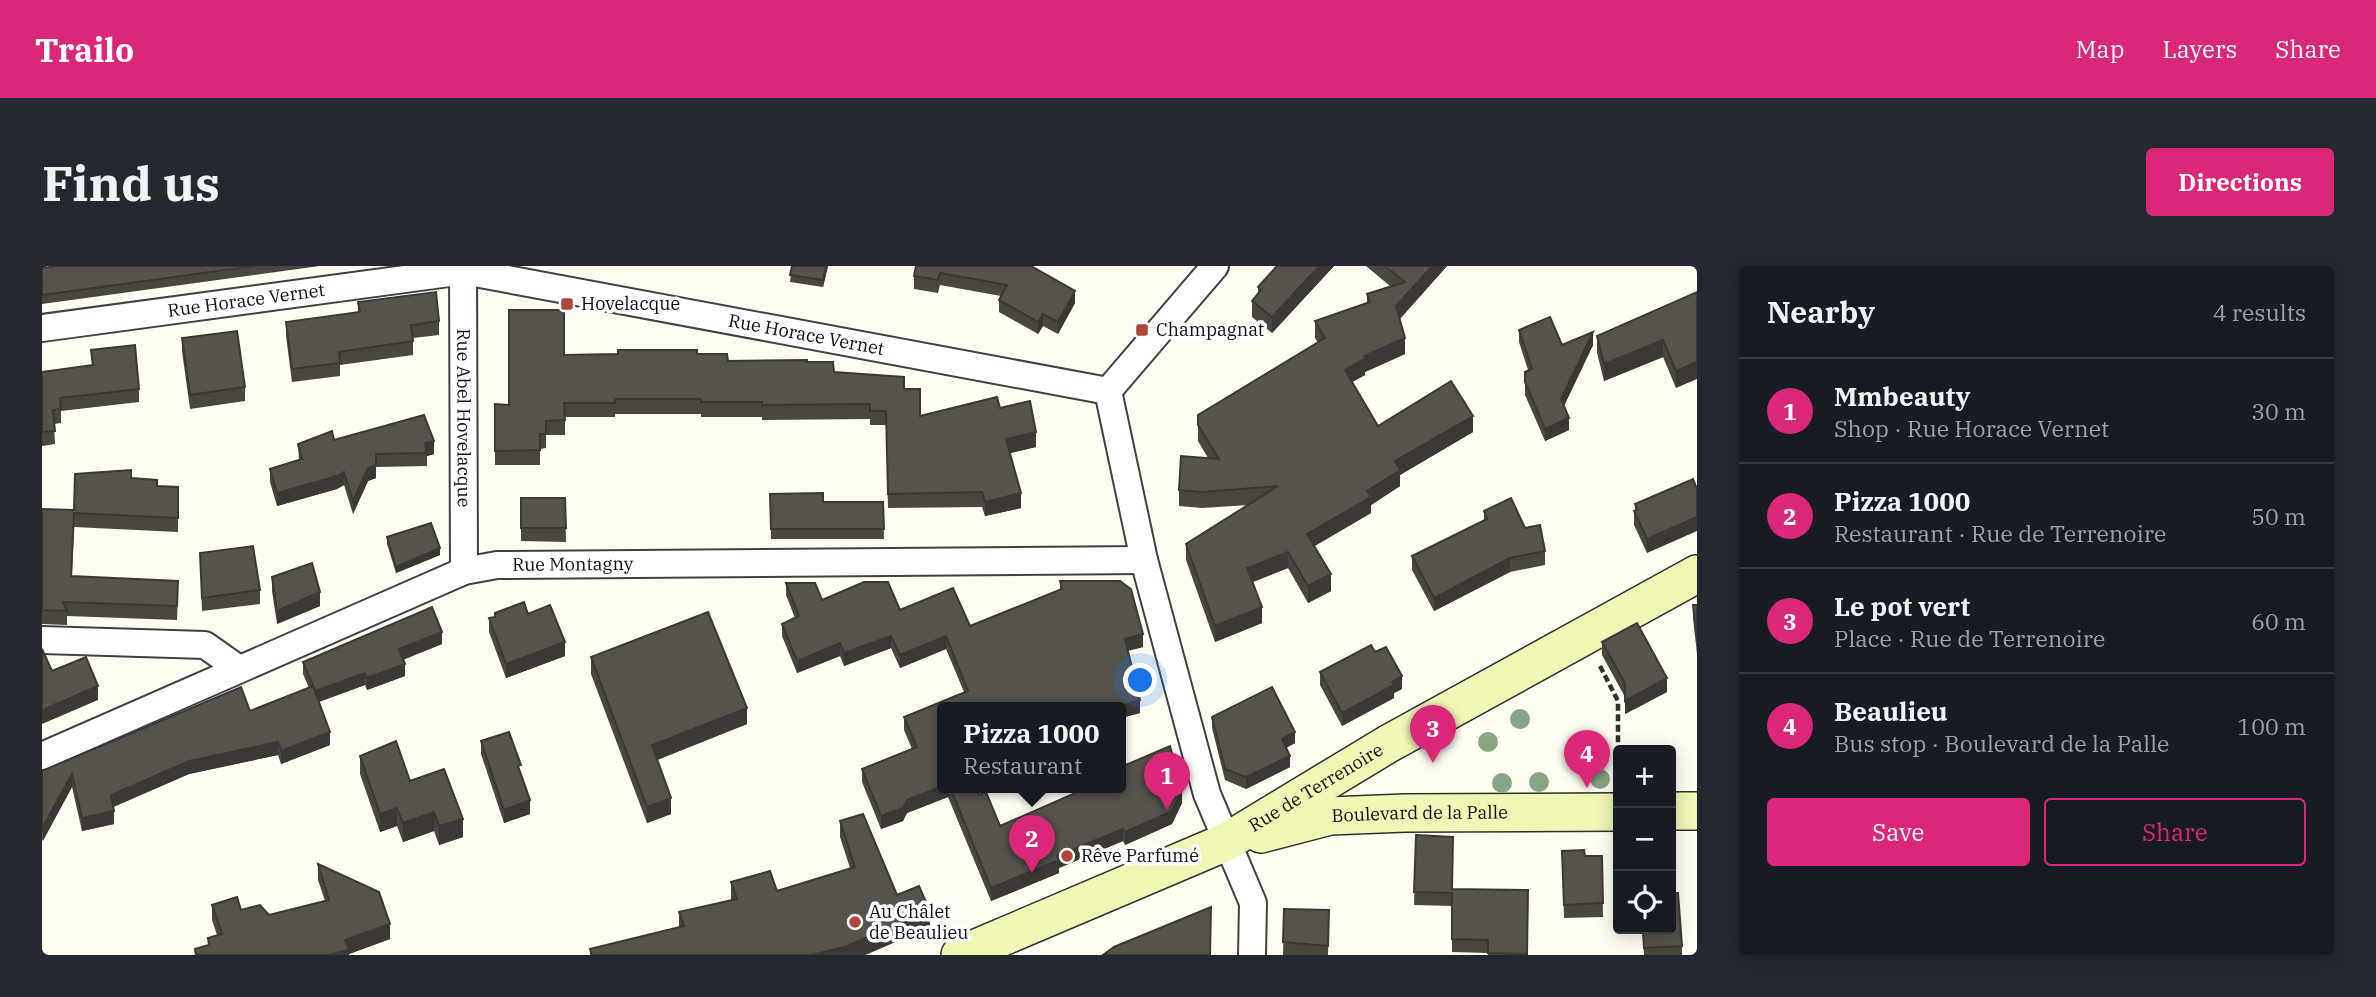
<!DOCTYPE html>
<html lang="en">
<head>
<meta charset="utf-8">
<style>
	:root { --surface:#171b24; --page:#242831; --text:#f1f3f6; --muted:#9ea1a6; --line:#363941; --accent:#db2777 }
	body { margin:0; font-family:"IBM Plex Serif",serif; background:var(--page); color:var(--text) }
	.controls { position:absolute; right:21px; bottom:21px; display:grid; overflow:hidden; border-radius:7px; box-shadow:0 4px 18px #0003 }
	.controls button { width:63px; height:63px; display:grid; place-items:center; padding:0; border:0; border-bottom:2px solid var(--line); background:var(--surface); color:var(--text); font:35px sans-serif }
	.you { position:absolute; left:1099px; top:415px; width:24px; height:24px; margin:-18px; border:5px solid #fff; border-radius:50%; background:#1a73e8; box-shadow:0 0 0 10px #1a73e833 }
	.badge { display:grid; place-items:center; width:46px; height:46px; border-radius:50%; background:var(--accent); color:#fff; font-size:23px; font-weight:700 }
	.pin { position:absolute; translate:-50% -58px; filter:drop-shadow(0 2px 4px #0008) }
	.pin::after { content:''; position:absolute; top:37px; width:24px; height:21px; background:inherit; clip-path:polygon(0 0,100% 0,50% 100%) }
	.popup { position:absolute; left:895px; top:436px; width:189px; height:91px; box-sizing:border-box; display:grid; place-content:center; border-radius:7px; background:var(--surface); filter:drop-shadow(0 2px 5px #0005); font-size:23px; white-space:nowrap; color:var(--muted) }
	.popup b { font-size:26px; color:var(--text) }
	.popup::after { content:''; position:absolute; left:50%; top:100%; margin-left:-14px; border:14px solid transparent; border-top-color:var(--surface) }
	.list { margin:0; padding:0; list-style:none }
	h2 { display:flex; justify-content:space-between; align-items:center; height:91px; margin:0; padding:0 28px; font-size:30px }
	h2 small { font-size:23px; font-weight:400; color:var(--muted) }
	.list li { display:grid; grid-template-columns:46px 1fr auto; gap:21px; align-items:center; box-sizing:border-box; height:105px; padding:0 28px; border-top:2px solid var(--line) }
	.list b { display:block; font-size:26px; white-space:nowrap }
	.list p { margin:0; font-size:23px; white-space:nowrap; color:var(--muted) }
	.list em { font-size:23px; font-style:normal; color:var(--muted) }
	.actions { display:flex; gap:14px; padding:21px 28px }
	.actions a { flex:1; padding:16px 0; border:2px solid var(--accent); border-radius:7px; text-align:center; font-size:24px; color:var(--accent) }
	.actions .main { background:var(--accent); color:#fff }
	.icon { flex:none; width:38px; height:38px; fill:none; stroke:currentColor; stroke-width:2; stroke-linecap:round; stroke-linejoin:round }
	.map { position:relative; flex:none; width:1655px; height:689px; overflow:hidden; border-radius:7px }
	header { display:flex; align-items:center; gap:42px; box-sizing:border-box; height:98px; padding:0 35px; background:var(--accent); color:#fff }
	header strong { font-size:33px }
	nav { display:flex; gap:38px; margin-inline-start:auto; font-size:24px }
	.intro { display:flex; align-items:center; justify-content:space-between; box-sizing:border-box; height:168px; padding:0 42px }
	h1 { margin:0; font-size:49px }
	.button { padding:18px 32px; border-radius:7px; background:var(--accent); color:#fff; font-size:24px; font-weight:700 }
	main { display:flex; gap:42px; padding:0 42px }
	aside { flex:1; background:var(--surface); border-radius:7px; box-shadow:0 4px 18px #0003 }
	.map>svg:first-child { display:block }
	.lines { fill:none; stroke-linecap:round; stroke-linejoin:round }
	.street-casing { stroke:#414141; stroke-width:30 }
	.secondary-casing { stroke:#303030; stroke-width:40 }
	.path { stroke:#303030; stroke-width:4.5; stroke-dasharray:7 3.5; stroke-linecap:butt }
	.street { stroke:#fff; stroke-width:26 }
	.secondary { stroke:#f1f5b5; stroke-width:37 }
	.tree { fill:#88a682 }
	.wall { fill:#4a4741 }
	.shaded-wall { fill:#3c3935 }
	.building { fill:#56524c; stroke:#3c3935; stroke-width:2 }
	.poi-dot { fill:#ae4737; stroke:#fff; stroke-width:2.5 }
	.labels { text-anchor:middle; stroke-width:7; stroke-linejoin:round; paint-order:stroke }
	.street-label { font-size:18px; fill:#0e0e0e; stroke:#fff }
	.poi-label { font-size:18px; fill:#0e0e0e; stroke:#fff; text-anchor:start }
</style>
</head>
<body>
<header>
<strong>Trailo</strong>
<nav><a>Map</a><a>Layers</a><a>Share</a></nav>
</header>
<div class="intro"><h1>Find us</h1><a class="button">Directions</a></div>
<main>
<div class="map">
<svg width="1655" height="689" viewBox="0 0 1655 689">
	<rect width="100%" height="100%" fill="#fdfdf2"/>
	<g class="lines">
		<defs>
			<g id="street">
				<path id="s1" d="M421 0 422 305"/>
				<path id="s2" d="M0 62 422 5 1066 125"/>
				<path d="M1066 125 1102 294 1165 528 1211 637 1210 689"/>
				<path d="M1066 125 1173 0"/>
				<path d="M0 374 163 379 197 403"/>
				<path id="s3" d="M0 490 422 305 455 299 1102 294"/>
			</g>
			<g id="secondary">
				<path d="M1629 545H1655"/>
				<path id="s4" d="M1219 568 1288 550 1363 547 1576 546"/>
				<path id="s5" d="M918 689 1184 576 1346 478 1655 308"/>
			</g>
		</defs>
		<use href="#street" class="street-casing"/>
		<use href="#secondary" class="secondary-casing"/>
		<path class="path" d="M1558 400 1576 435V513"/>
		<use href="#street" class="street"/>
		<use href="#secondary" class="secondary"/>
	</g>
	<g class="tree">
		<circle cx="1478" cy="453" r="10"/>
		<circle cx="1446" cy="476" r="10"/>
		<circle cx="1558" cy="513" r="10"/>
		<circle cx="1497" cy="516" r="10"/>
		<circle cx="1460" cy="517" r="10"/>
	</g>
	<path class="wall" d="M15 0H278L0 38V2Z
		M750 0H786L781 21 748 16Z
		M874 0H989L1033 37 1016 68 1001 60 996 68 957 46V34L959 30 898 19 896 27 872 23V10Z
		M1235 0H1292L1230 67 1210 51V35L1216 27V21Z
		M1324 0H1405L1358 53 1363 88 1323 106V109L1310 116 1336 160 1431 166 1358 209V220L1329 239V247L1273 280 1289 325 1266 337 1246 302 1211 316 1220 357 1173 376 1144 294V278L1207 239 1160 242 1137 240V224L1166 192 1156 175V149L1276 77 1273 72V55L1325 37V28L1348 20Z
		M1655 26 1634 122 1621 91 1562 115 1555 87V70Z
		M316 36 397 55V69L371 72V89L298 99V110L250 116 244 70V56L316 46Z
		M1477 64 1520 79H1551L1522 140 1527 164 1503 175 1483 129V106L1486 104 1477 76Z
		M140 72 203 121V135L148 143 140 85Z
		M49 84 97 123V136L19 145V157L12 158 13 178 0 180V106L50 99Z
		M655 88 686 95 765 96 792 106 862 123 878 150 958 142 994 181 968 187 979 242 943 250 940 241 846 242 844 159H828V153L720 154V151H659V148H573V151H523V169H504V182L498 183V199H453V138L467 139 522 89Z
		M292 174 392 188 385 190V200L334 201V212L326 215 311 248 302 219 295 223 235 240 228 216V203L257 194 256 178Z
		M89 212 115 220 136 221V266L32 261 30 310 136 329 135 354 25 350V359L0 358V243L32 244Z
		M1651 213 1605 287 1592 259V245H1593V238Z
		M728 228 781 236H841L842 273H729Z
		M479 232H523L524 276 479 275Z
		M1442 245 1483 262 1503 285V299L1468 306 1392 345 1370 304V290L1442 255Z
		M345 271 398 289 354 307 345 278Z
		M158 287 218 324V338L160 345Z
		M230 311 278 340 235 358 230 325Z
		M1018 315 1101 381 1086 385 1098 447 1079 452V441H901V521H933L937 529 958 560 1140 537 1130 558 1083 579 1081 575 1017 602V607L949 635 906 531 865 547 861 555 839 563 820 516V503L870 483 862 464V451L922 426 904 383 858 402 849 382 802 400 798 390 755 407 740 370V358L753 352 744 329V317L780 334 858 344 928 360 1018 323Z
		M1651 339H1655V388L1651 352Z
		M447 352 523 390 464 412 447 366Z
		M1560 376 1625 426 1583 448V431L1560 389Z
		M400 378 361 394 363 410 325 424 323 419 277 436 288 479 239 498 236 489 147 508 71 541 72 558 40 565 30 521 0 575V505L208 445 267 422 261 408V396Z
		M1333 386 1360 423 1352 427V432L1300 460 1278 419V406Z
		M549 391 705 458 615 494 629 548 605 557 549 408Z
		M1170 451 1253 477 1244 482 1248 501 1204 523 1183 514 1170 462Z
		M439 475 479 509 488 548 462 557 439 488Z
		M318 490 368 515 421 571 397 579 392 565 361 576 355 560 338 566 318 508Z
		M798 555 855 629 888 661 823 689H548V683L637 662V646L689 634V616L735 625 808 602 798 571Z
		M1374 569 1410 623 1486 624 1485 689H1446V687L1410 686V640L1372 639Z
		M1520 585 1543 590H1560L1561 651 1522 652Z
		M276 598 348 673 307 688V689H153V683L166 680V672L175 669 170 654V639L227 649 283 635 276 614Z
		M1242 643 1287 644 1286 689H1241Z
		M1600 663H1629L1640 680V689H1602Z"/>
	<path class="shaded-wall" d="M784 0H786L781 21V14Z
		M1277 0H1292L1230 67V51Z
		M1390 0H1405L1354 57V40Z
		M1033 25V37L1016 68V56Z
		M1001 48V60L996 68V56Z
		M1551 66V79L1519 146V133Z
		M1363 72V88L1323 106V109L1303 120V104L1322 90Z
		M1621 74V91L1562 115V98Z
		M1655 96V113L1634 122V105Z
		M1431 150V166L1358 209V220L1329 239V247L1265 284V268L1325 225 1353 195Z
		M1527 152V164L1503 175V163Z
		M994 166V181L964 188V173Z
		M392 175V188L385 190 383 177Z
		M334 199V212L326 215 311 248V235L326 202Z
		M302 206V219L295 223 235 240V227Z
		M979 227V242L943 250V236Z
		M1655 251V265L1605 287V273Z
		M398 282V289L354 307V301Z
		M1246 286V302L1205 318V302Z
		M1468 292V306L1392 345V332Z
		M1289 308V325L1266 337V320Z
		M278 326V340L235 358V345Z
		M1220 341V357L1173 376V360Z
		M400 366V378L357 395V383Z
		M1101 368V381L1083 385V373Z
		M849 370V382L802 400V387Z
		M904 370V383L858 402V389Z
		M523 376V390L464 412V398Z
		M798 377V390L755 407V395Z
		M363 398V410L325 424V412Z
		M323 407V419L273 437V425Z
		M1360 410V423L1352 427V432L1300 460V447L1350 416Z
		M1625 412V426L1583 448V435Z
		M56 420V434L0 458V444Z
		M1098 434V447L1079 452V441H1074Z
		M705 442V458L610 496V479Z
		M288 466V479L239 498V485Z
		M1253 466V477L1240 484V473Z
		M236 476V489L147 508 69 542V529L147 495Z
		M1248 490V501L1204 523V511Z
		M30 508V521L1 575V562Z
		M901 520V521H906V531L865 547 861 555 839 563V550L865 534Z
		M1140 525V537L1130 558 1083 579V566Z
		M629 532V548L605 557V541Z
		M488 534V548L462 557V544Z
		M355 542V560L338 566V548Z
		M72 545V558L40 565V552Z
		M392 546V565L361 576V557Z
		M421 553V571L397 579V560Z
		M1081 563V575L1017 602V607L949 635V622L1015 590Z
		M888 645V661L823 689H770Z
		M348 658V673L307 688V689H286L303 674Z"/>
	<path class="building" d="M15 0H213L0 29V2Z
		M750 0H784L781 14 748 9Z
		M874 0H989L1033 25 1016 56 1001 48 996 56 957 34 965 19 898 7 896 14 872 10Z
		M1235 0H1277L1230 51 1210 35 1219 24 1216 21Z
		M1343 0H1390L1354 40 1363 72 1322 90 1323 93 1303 104 1336 160 1409 115 1431 150 1353 195 1358 204 1325 225 1329 231 1265 268 1289 308 1266 320 1246 286 1205 302 1220 341 1173 360 1144 278 1236 220 1160 226 1137 224 1139 190 1177 193 1156 159V149L1283 72 1273 55 1328 36 1325 28 1363 16Z
		M394 26 397 55 369 59 371 75 297 86 298 97 250 103 244 56 318 46 316 36Z
		M1655 26V96L1634 105 1621 74 1562 98 1555 70Z
		M467 44H522V89L576 88V84H655V88H685L686 95 765 94V96H791L792 106 862 111V123H878V150L955 131 958 142 988 135 994 166 964 173 979 227 943 236 940 226 846 228 844 145H828V138L720 139V136H659V133H573V137H522L523 154 504 155V168H498V184L453 185V138L467 139Z
		M1508 51 1520 79 1551 66 1519 133 1527 152 1503 163 1483 116V106L1490 103 1477 64Z
		M195 65 203 121 148 129 140 72Z
		M93 79 97 123 18 132 19 143 11 144 13 165 0 166V106L51 99 49 84Z
		M382 149 392 175 383 177 385 187 334 188V199L326 202 311 235 302 206 295 210 235 227 228 203 260 193 256 178 290 165 292 174Z
		M89 204V212L115 214V220L136 221V252L32 247 29 310 136 315 135 340 21 336 25 345 0 344V243L32 244 33 208Z
		M1651 213 1655 223V251L1605 273 1592 245 1596 244 1593 238Z
		M781 227V236H841L842 263H729L728 228Z
		M479 232H523L524 262H479Z
		M1469 232 1483 262 1498 259 1503 285 1468 292 1392 332 1370 290 1445 253 1442 245Z
		M389 257 398 282 354 301 345 271Z
		M211 280 218 324 160 332 158 287Z
		M270 297 278 326 235 345 230 311Z
		M1018 315H1078L1089 323 1101 368 1083 373 1098 434 1074 441H901V520L865 534 861 542 839 550 820 503 875 481 862 451 926 425 904 370 858 389 849 370 802 387 798 377 755 395 740 358 757 350 744 317H773L780 334 822 316H846L858 344 911 322 928 360 1020 323Z
		M482 336 486 348 508 339 523 376 464 398 447 352 453 351V347Z
		M1651 339H1655V375Z
		M390 341 400 366 357 383 363 398 325 412 323 407 273 425 261 396Z
		M666 346 705 442 610 479 629 532 605 541 549 391Z
		M1595 357 1625 412 1583 435V417L1560 376Z
		M1329 379 1333 386 1344 381 1360 410 1350 416 1352 419 1300 447 1278 406Z
		M0 383 10 405 44 391 56 420 0 444Z
		M271 420 288 466 239 485 236 476 147 495 69 529 72 545 40 552 30 508 0 562V505L199 421 208 445Z
		M1230 421 1253 466 1240 473 1248 490 1204 511 1183 503 1170 451Z
		M467 466 479 499 476 500 488 534 462 544 439 475Z
		M354 475 368 515 402 503 421 553 397 560 392 546 361 557 355 542 338 548 318 490Z
		M1128 480 1140 525 1130 545 1083 566 1081 563 1015 590 1017 594 949 622 908 521H933L937 529 944 526 958 560 1047 521H1079V501Z
		M821 548 855 629 877 620 888 645 805 680 770 689H550L548 683 642 660 637 646 695 633 689 616 728 605 735 625 813 601 798 555Z
		M1374 569 1411 571 1410 623 1486 624 1485 688 1446 687V674L1410 673V627L1372 626Z
		M1542 584 1543 590H1560L1561 637 1522 639 1520 585Z
		M276 598 337 626 348 658 303 674 307 684 286 689H154L153 683 167 679 166 672 180 668 170 639 195 631 199 644 218 639 227 649 287 634Z
		M1636 627 1640 680 1602 682 1601 663H1629V628Z
		M1169 641 1168 689H1061L1072 681Z
		M1242 643 1287 644 1286 680 1241 676Z"/>
	<g class="poi-dot">
		<rect x="518" y="31" width="14" height="14" rx="3.5"/>
		<rect x="1093" y="57" width="14" height="14" rx="3.5"/>
		<circle cx="1025" cy="590" r="7"/>
		<circle cx="813" cy="656" r="7"/>
	</g>
	<g class="labels">
		<g class="street-label">
			<text dy="6" stroke="none"><textPath href="#s2" startOffset="206">Rue Horace Vernet</textPath></text>
			<text dy="6" stroke="none"><textPath href="#s2" startOffset="774">Rue Horace Vernet</textPath></text>
			<text dy="6" stroke="none"><textPath href="#s1" startOffset="152">Rue Abel Hovelacque</textPath></text>
			<text dy="6" stroke="none"><textPath href="#s3" startOffset="570">Rue Montagny</textPath></text>
			<text dy="6" stroke="none"><textPath href="#s5" startOffset="394">Rue de Terrenoire</textPath></text>
			<text dy="6" stroke="none"><textPath href="#s4" startOffset="161">Boulevard de la Palle</textPath></text>
		</g>
		<g class="poi-label">
			<text x="539" y="44">Hovelacque</text>
			<text x="1114" y="70">Champagnat</text>
			<text x="1039" y="596">Rêve Parfumé</text>
			<text x="827" y="652">Au Châlet<tspan x="827" dy="21">de Beaulieu</tspan></text>
		</g>
	</g>
</svg>
<div class="controls">
<button>+</button>
<button>−</button>
<button><svg class="icon" aria-label="locate" viewBox="0 0 24 24"><circle cx="12" cy="12" r="6"/><path d="M12 2v4M12 18v4M2 12h4M18 12h4"/></svg></button>
</div>
<div class="you"></div>
<div class="pin badge" style="left:1125px;top:544px">1</div>
<div class="pin badge" style="left:990px;top:607px">2</div>
<div class="popup"><b>Pizza 1000</b>Restaurant</div>
<div class="pin badge" style="left:1391px;top:497px">3</div>
<div class="pin badge" style="left:1545px;top:522px">4</div>
</div>
<aside>
<h2>Nearby<small>4 results</small></h2>
<ul class="list">
<li><span class="badge">1</span><div><b>Mmbeauty</b><p>Shop · Rue Horace Vernet</p></div><em>30 m</em></li>
<li><span class="badge">2</span><div><b>Pizza 1000</b><p>Restaurant · Rue de Terrenoire</p></div><em>50 m</em></li>
<li><span class="badge">3</span><div><b>Le pot vert</b><p>Place · Rue de Terrenoire</p></div><em>60 m</em></li>
<li><span class="badge">4</span><div><b>Beaulieu</b><p>Bus stop · Boulevard de la Palle</p></div><em>100 m</em></li>
</ul>
<div class="actions"><a class="main">Save</a><a>Share</a></div>
</aside>
</main>
</body>
</html>
